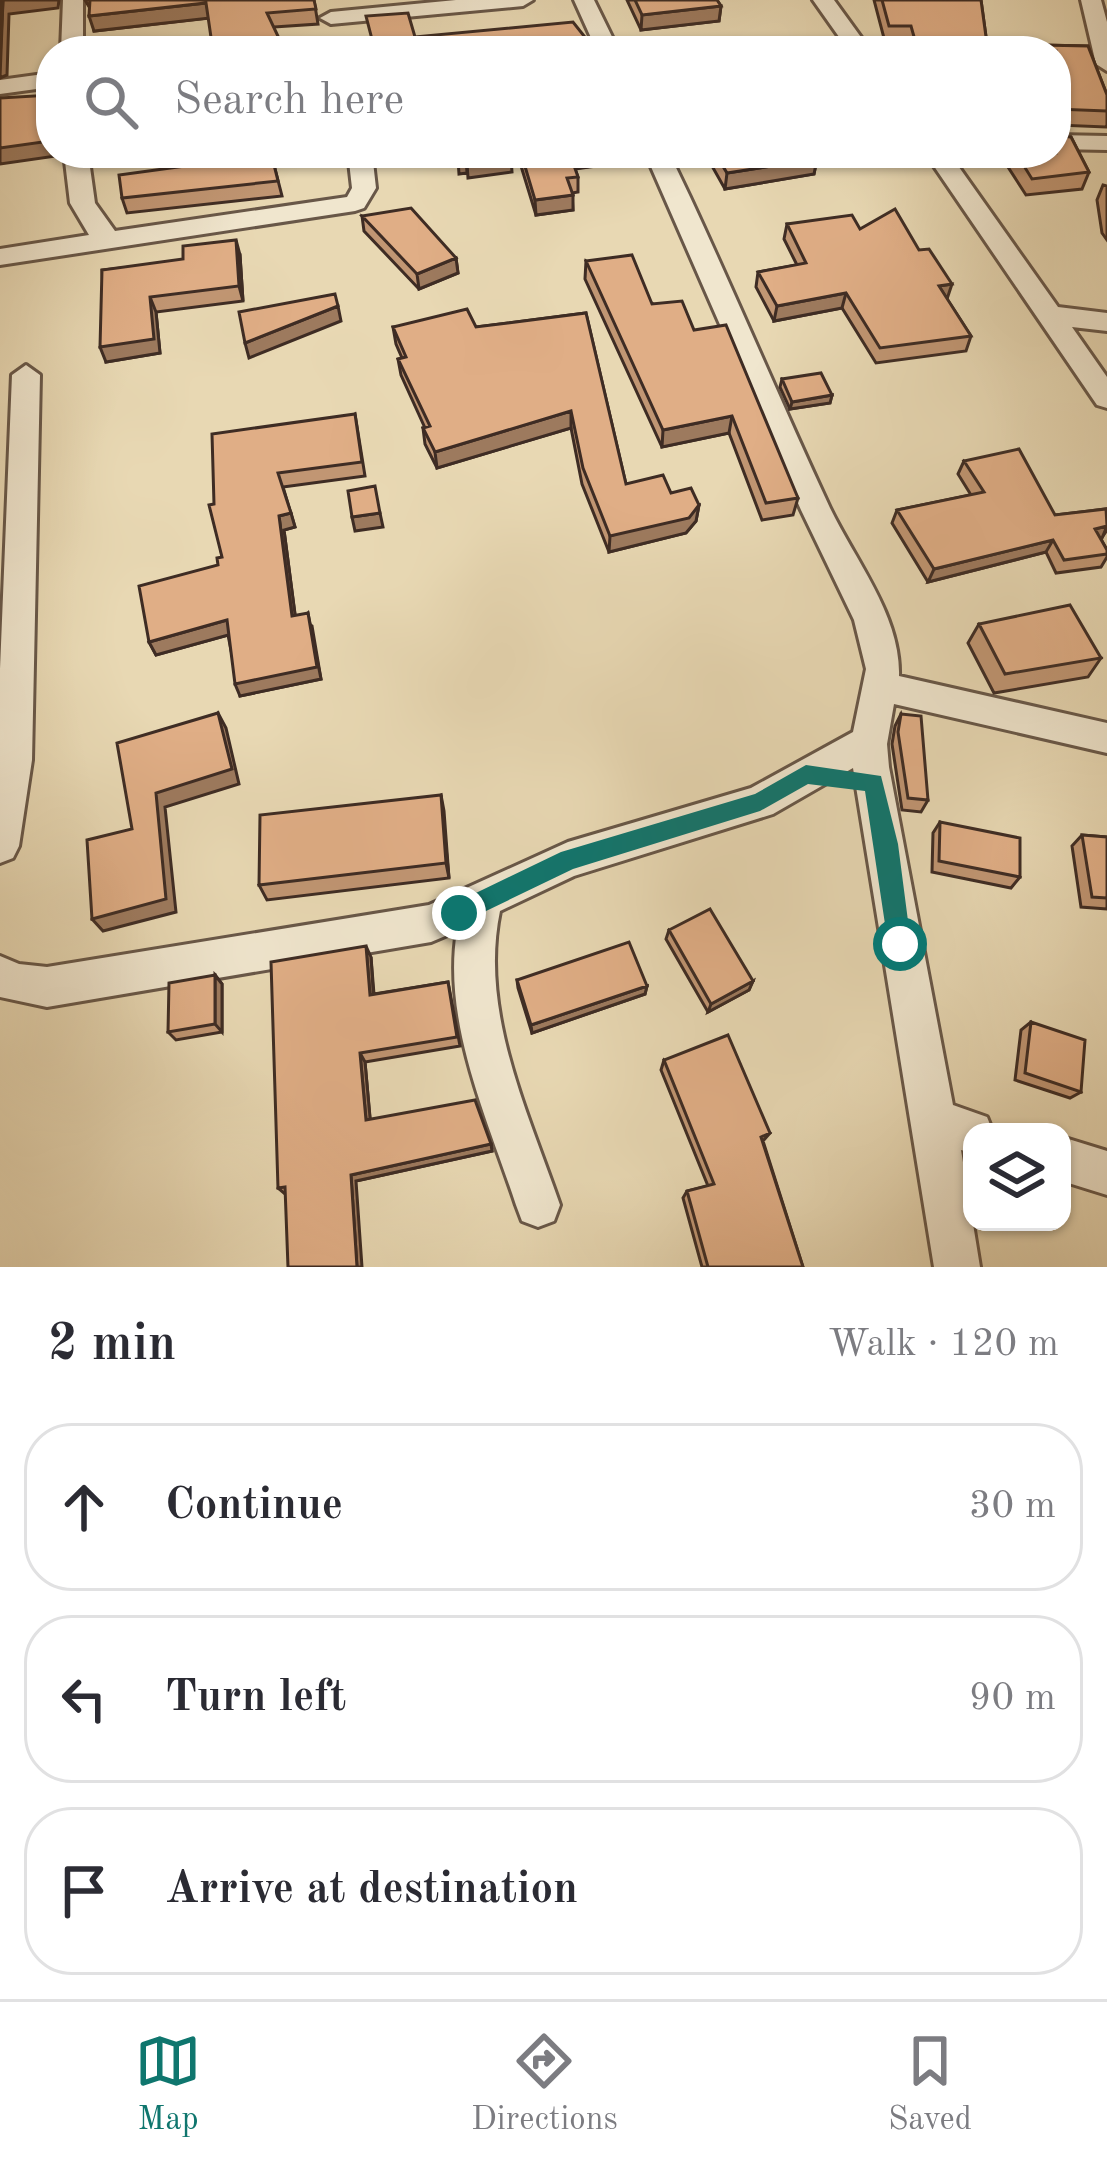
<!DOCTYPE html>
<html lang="en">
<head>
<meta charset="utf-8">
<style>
	:root { --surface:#fff; --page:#f7f7f7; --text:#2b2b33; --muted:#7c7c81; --line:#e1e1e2; --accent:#0f766e }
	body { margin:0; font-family:"Old Standard TT",serif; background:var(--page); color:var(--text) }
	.controls { position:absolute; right:36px; bottom:36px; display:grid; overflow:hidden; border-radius:24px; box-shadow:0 3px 9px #0004 }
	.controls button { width:108px; height:108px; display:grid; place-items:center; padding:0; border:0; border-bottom:3px solid var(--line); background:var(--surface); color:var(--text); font:60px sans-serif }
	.stop { position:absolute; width:36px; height:36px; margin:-27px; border:9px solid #0f766e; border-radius:50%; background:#fff }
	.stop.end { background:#0f766e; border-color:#fff; box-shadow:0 3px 12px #0008 }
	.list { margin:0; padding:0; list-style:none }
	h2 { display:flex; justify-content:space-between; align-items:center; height:156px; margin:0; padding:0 48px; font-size:51px }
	h2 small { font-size:39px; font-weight:400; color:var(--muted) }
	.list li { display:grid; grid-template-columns:78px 1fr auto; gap:36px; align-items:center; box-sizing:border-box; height:168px; margin:0 24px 24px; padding:0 24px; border:3px solid var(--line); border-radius:48px }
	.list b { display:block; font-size:45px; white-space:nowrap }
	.list em { font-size:39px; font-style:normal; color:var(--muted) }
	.icon { flex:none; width:66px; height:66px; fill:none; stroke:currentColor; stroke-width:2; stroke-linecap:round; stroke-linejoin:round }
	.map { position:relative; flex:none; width:1107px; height:1267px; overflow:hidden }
	.search { position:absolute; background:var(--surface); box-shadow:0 3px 9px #0004; left:36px; right:36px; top:36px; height:132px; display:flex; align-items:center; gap:30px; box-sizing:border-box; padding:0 42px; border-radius:48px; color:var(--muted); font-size:45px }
	.sheet { height:732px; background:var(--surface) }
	nav { display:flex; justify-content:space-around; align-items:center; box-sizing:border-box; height:168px; border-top:3px solid var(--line); background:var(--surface); font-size:33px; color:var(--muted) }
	nav a { display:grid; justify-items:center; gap:6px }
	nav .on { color:var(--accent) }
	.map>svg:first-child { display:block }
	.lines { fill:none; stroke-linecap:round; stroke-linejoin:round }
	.minor-casing { stroke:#685748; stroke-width:6 }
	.minor { fill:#f0e6ce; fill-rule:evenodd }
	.wall { fill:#c19673; stroke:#3e2c24; stroke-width:3 }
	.shaded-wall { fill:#9d7a5e; stroke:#3e2c24; stroke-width:3 }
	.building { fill:#e0ae86; stroke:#3e2c24; stroke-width:3 }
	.route { fill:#0f766e }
</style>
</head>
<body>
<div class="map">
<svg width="1107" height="1267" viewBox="0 0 1107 1267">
	<rect width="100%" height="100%" fill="#e8d8b3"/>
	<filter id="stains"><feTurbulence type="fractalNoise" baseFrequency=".00167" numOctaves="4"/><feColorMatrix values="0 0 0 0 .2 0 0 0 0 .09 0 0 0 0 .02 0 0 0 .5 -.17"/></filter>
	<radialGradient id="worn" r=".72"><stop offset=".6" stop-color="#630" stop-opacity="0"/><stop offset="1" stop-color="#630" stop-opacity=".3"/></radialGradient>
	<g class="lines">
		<defs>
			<path id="minor" d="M63 0H83V51H61Z
				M456 0H533L523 6 331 24 320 18 331 12Z
				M574 0H594L619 51H597Z
				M813 0H834L871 51H849Z
				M1081 0H1101L1107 22V71L1096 64Z
				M51 73V87L0 94V80Z
				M1056 135 1107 136V150L1056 149Z
				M64 153H88L95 203 115 231 347 197 352 188 348 153H372L376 188 364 208 355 211 0 265V249L89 235 70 203Z
				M645 153H669L690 197C738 300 782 405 830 508 855 560 901 616 899 676L1107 723V753L894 704 887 744 889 767 953 1105 987 1117 993 1132H972V1153L961 1150 980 1267H934L853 768 773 814 574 876 500 911C479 1011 528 1112 560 1205L554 1221 538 1227 522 1221 516 1205C488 1120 442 1022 457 931L431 942 47 1007 0 997V956L19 964 47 967 429 905 568 842 751 788 853 732 866 669 854 620 801 510Z
				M925 153H949L1058 307 1107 313V331L1072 327 1107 377V408L1097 405Z
				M26 365 40 375 32 760 19 846 13 858 0 863V669L12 375Z
				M1062 1137 1107 1151V1195L1062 1181Z"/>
		</defs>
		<use href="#minor" class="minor-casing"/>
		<use href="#minor" class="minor"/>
	</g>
	<path class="wall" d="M85 0H314L318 24 274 27 208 18 94 31 89 4 88 5Z
		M627 0H717L721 6 719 21 641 30Z
		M874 0H981L987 44 1088 46 1107 95V125L1106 127 1058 125 1059 136 1071 137 1089 172 1082 189 1026 195 1008 167 1013 153H1056V51H910L907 42H885Z
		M271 153 282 196 127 213 122 198 229 160 235 156Z
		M517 153H640V160L575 169 578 177V192L572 193 573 210 536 215Z
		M714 153H813L817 159 814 174 725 189 712 166Z
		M1103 185 1107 186V240L1102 233 1097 200Z
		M362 216 456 258 458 273 419 289 364 231Z
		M787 224 860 229 947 299 971 336 966 351 876 363 842 308 774 321 756 287 758 272 797 265 784 239Z
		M240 255 243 301 156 312 160 353 106 362 102 270Z
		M586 261 694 330 798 498 793 515 762 520 729 433 662 447 585 279Z
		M586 313 626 484 671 493 699 505 696 521 686 533 609 552 582 484 571 428 437 468 425 444 423 428H425L401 375 398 359 402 358 396 344 393 327H476Z
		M782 379 832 395 830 403 790 409 780 387Z
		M355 414 365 476 283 487 295 527 284 530 295 615 312 626 321 679 240 696 228 635 156 655 149 642 218 565 222 557 214 504Z
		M964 461 1055 515 1106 509 1107 530 1101 539 1107 550V557L1101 567 1056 573 1046 552 928 582 892 523 897 510 971 495 958 474Z
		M979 624 1101 658 1088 677 994 693 968 643Z
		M901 714 928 800 921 812 902 810 892 744 895 726Z
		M441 795 449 878 267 900 259 885Z
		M940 822 1020 877 1011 888 932 872 933 833Z
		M1082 835 1107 837V909L1081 907 1072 846Z
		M669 930 753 981 749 990 708 1012 666 939Z
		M371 957 374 994 448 982 460 1046 365 1062 370 1119 491 1144 492 1151 356 1181 285 1194 278 1188Z
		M215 975 222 984V1032L176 1040 168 1032Z
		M517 980 647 986 645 994 532 1033 518 988Z
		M1031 1022 1081 1092 1070 1098 1015 1080 1021 1030Z
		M664 1060 770 1133 763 1141 803 1267H702L683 1198 687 1191 708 1186 661 1070Z"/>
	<path class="shaded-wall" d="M3 0H59L58 8 9 14 7 75 0 78Z
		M206 3 210 18 94 31 89 16Z
		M721 6 719 21 641 30 642 15Z
		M51 103V153H56V156L0 164V148Z
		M578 153H640V160L570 169V154Z
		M511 157 512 172 468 178 467 163Z
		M466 158 467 173 459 174 458 159Z
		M817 159 814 174 725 189 727 173Z
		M573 195V210L536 215 535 200Z
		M236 240 240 255 243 301 239 286Z
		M456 258 458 273 419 289 417 274Z
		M952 284 947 299 939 286Z
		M846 293 842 308 774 321 777 306Z
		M150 297 156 312 160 353 106 362 100 347Z
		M338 306 341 321 249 358 245 343Z
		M832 395 830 403 790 409 792 402Z
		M571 411V428L437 468 435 452Z
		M732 416 729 433 662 447 663 430Z
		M699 505 696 521 686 533 609 552 610 536Z
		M291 513 295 527 284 530 297 629 292 616 279 516Z
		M380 513 383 527 355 531 352 517Z
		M1107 526 1102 538 1087 542 1095 529Z
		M1053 540 1046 552 928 582 934 569Z
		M308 613 321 679 240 696 235 684Z
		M227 620 232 634 156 655 149 642Z
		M218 713 226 728 239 784 165 807 176 912 103 931 92 919 156 793Z
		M441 795 444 811 449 878 446 863Z
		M366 946 371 957 374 1005 370 995Z
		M215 975 222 984V1032L215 1024Z
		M753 981 749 990 708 1012 711 1004Z
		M647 986 645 994 532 1033 531 1025Z
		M360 1053 365 1062 371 1128 366 1120Z
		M491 1144 492 1151 356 1181 362 1267H357L351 1175Z"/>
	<path class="building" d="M0 0H3L0 60Z
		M90 0H314L316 9 267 13 285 51H213L206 3 89 16Z
		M635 0H717L721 6 642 15Z
		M882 0H981L987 44 1088 46 1107 95V111L1056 109 1059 136 1071 137 1089 172 1032 179 1016 153H1056V51H918L911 26H889Z
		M408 13 415 37 573 22 596 51H375L366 16Z
		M51 95 50 141 0 148V98Z
		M234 153H271L278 181 122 198 119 175 229 160 235 156Z
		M456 153H510L511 157 467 163 466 158 458 159Z
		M521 153H578L570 154 578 177 567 178 573 195 535 200Z
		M715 153H813L817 159 727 173Z
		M411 208 456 258 417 274 362 216Z
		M895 209 919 250 929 249 952 284 939 286 971 336 880 348 846 293 777 306 758 272 806 263 787 224 852 215 860 229Z
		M236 240 239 286 150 297 154 339 100 347 102 270 183 259V246Z
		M632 255 652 304 682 301 694 330 726 325 798 498 766 503 732 416 663 430 586 261Z
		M335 294 338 306 245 343 239 312Z
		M467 309 476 327 586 313 626 484 663 475 671 493 691 488 699 505 689 518 610 536 583 468 571 411 435 452 423 428 430 426 398 359 406 357 393 327Z
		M821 373 832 395 792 402 782 379Z
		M355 414 362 462 278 473 291 513 279 516 292 616 308 613 317 667 235 684 227 620 149 642 139 586 218 565 217 558 222 557 209 505 214 504 212 434Z
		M1019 449 1055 515 1106 509 1107 526 1095 529 1107 550V554L1064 560 1053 540 934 569 897 510 984 492 964 461Z
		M375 486 380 513 352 517 348 491Z
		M1070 605 1101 658 1005 674 979 624Z
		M218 713 232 769 156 793 166 899 92 919 87 840 132 829 117 743Z
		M901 714 921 716 928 800 908 798 898 732Z
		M441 795 446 863 259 885 260 815Z
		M940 822 1020 838V877L939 861Z
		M1082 835 1107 837V898L1092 897Z
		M710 909 753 981 711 1004 669 930Z
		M629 942 647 986 531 1025 517 980Z
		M366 946 370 995 448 982 457 1037 360 1053 366 1120 475 1100 491 1144 351 1175 357 1267H288L285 1187 278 1188 271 962Z
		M215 975V1024L168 1032 169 983Z
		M1031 1022 1085 1040 1081 1092 1025 1073Z
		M728 1035 770 1133 761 1137 803 1267H708L687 1191 714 1184 664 1060Z"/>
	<path class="route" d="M806 765 881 776 898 844 911 944 908 951H892L888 944 865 791 808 784 760 811 573 869 459 924 447 913 451 905 561 852 755 794Z"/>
	<rect width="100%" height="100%" filter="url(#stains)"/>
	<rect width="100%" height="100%" fill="url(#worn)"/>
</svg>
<div class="controls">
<button><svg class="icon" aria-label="layers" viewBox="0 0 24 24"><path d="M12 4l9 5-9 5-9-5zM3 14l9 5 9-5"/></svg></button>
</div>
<div class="stop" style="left:900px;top:944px"></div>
<div class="stop end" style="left:459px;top:913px"></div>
<div class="search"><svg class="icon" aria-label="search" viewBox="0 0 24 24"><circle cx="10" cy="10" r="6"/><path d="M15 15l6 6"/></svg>Search here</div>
</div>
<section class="sheet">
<h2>2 min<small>Walk · 120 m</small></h2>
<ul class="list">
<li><svg class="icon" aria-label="ahead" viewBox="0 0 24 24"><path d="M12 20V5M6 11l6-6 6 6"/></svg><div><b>Continue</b></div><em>30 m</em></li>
<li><svg class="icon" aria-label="left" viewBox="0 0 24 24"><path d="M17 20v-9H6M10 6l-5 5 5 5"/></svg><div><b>Turn left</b></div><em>90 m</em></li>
<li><svg class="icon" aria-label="arrive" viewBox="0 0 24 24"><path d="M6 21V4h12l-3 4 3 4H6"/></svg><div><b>Arrive at destination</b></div></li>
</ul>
</section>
<nav>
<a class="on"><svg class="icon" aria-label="map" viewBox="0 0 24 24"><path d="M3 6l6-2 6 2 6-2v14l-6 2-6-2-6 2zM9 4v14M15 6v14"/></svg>Map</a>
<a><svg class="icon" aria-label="directions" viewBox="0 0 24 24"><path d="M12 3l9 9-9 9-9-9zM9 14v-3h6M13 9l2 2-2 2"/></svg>Directions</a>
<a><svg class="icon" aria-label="saved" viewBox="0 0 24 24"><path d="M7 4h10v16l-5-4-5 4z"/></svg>Saved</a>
</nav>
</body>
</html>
